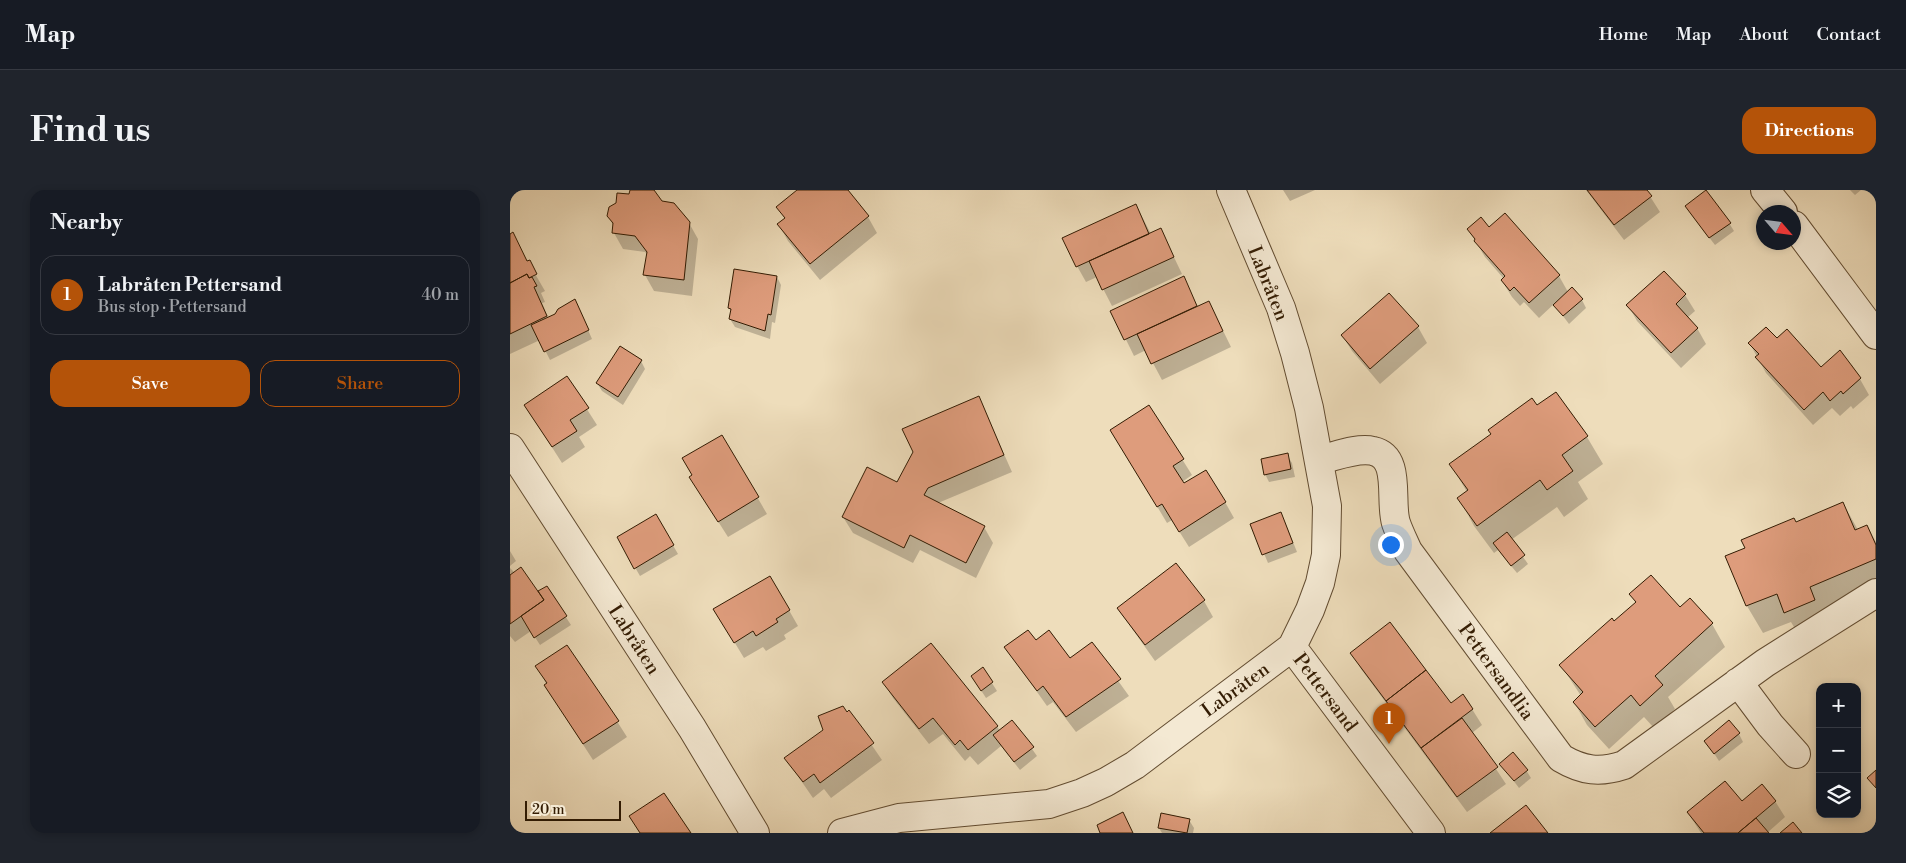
<!DOCTYPE html>
<html lang="en">
<head>
<meta charset="utf-8">
<style>
	:root { --surface:#171b24; --page:#20242c; --text:#f1f3f6; --muted:#9ea1a6; --line:#363941; --accent:#b45309 }
	body { margin:0; font-family:"Libre Bodoni",serif; background:var(--page); color:var(--text) }
	.controls { position:absolute; right:15px; bottom:15px; display:grid; overflow:hidden; border-radius:10px; box-shadow:0 2px 8px #0003 }
	.controls button { width:45px; height:45px; display:grid; place-items:center; padding:0; border:0; border-bottom:1px solid var(--line); background:var(--surface); color:var(--text); font:25px sans-serif }
	.compass { position:absolute; left:1246px; top:15px; width:45px; height:45px; border-radius:50%; background:var(--surface); box-shadow:0 2px 8px #0003; rotate:118deg }
	.scale { position:absolute; left:15px; bottom:12px; width:96px; box-sizing:border-box; padding-left:5px; border:2px solid #331c03; border-top:0; font-size:14px; line-height:18px; white-space:nowrap; color:#331c03; -webkit-text-stroke:4px #f4e9d3; paint-order:stroke }
	.you { position:absolute; left:880px; top:354px; width:18px; height:18px; margin:-12px; border:4px solid #fff; border-radius:50%; background:#1a73e8; box-shadow:0 0 0 8px #1a73e833 }
	.badge { display:grid; place-items:center; width:32px; height:32px; border-radius:50%; background:var(--accent); color:#fff; font-size:16px; font-weight:700 }
	.pin { position:absolute; translate:-50% -41px; filter:drop-shadow(0 1px 2px #0008) }
	.pin::after { content:''; position:absolute; top:26px; width:18px; height:15px; background:inherit; clip-path:polygon(0 0,100% 0,50% 100%) }
	.list { margin:0; padding:0; list-style:none }
	h2 { display:flex; justify-content:space-between; align-items:center; height:65px; margin:0; padding:0 20px; font-size:21px }
	h2 small { font-size:16px; font-weight:400; color:var(--muted) }
	.list li { display:grid; grid-template-columns:32px 1fr auto; gap:15px; align-items:center; box-sizing:border-box; height:80px; margin:0 10px 10px; padding:0 10px; border:1px solid var(--line); border-radius:15px }
	.list b { display:block; font-size:19px; white-space:nowrap }
	.list p { margin:0; font-size:16px; white-space:nowrap; color:var(--muted) }
	.list em { font-size:16px; font-style:normal; color:var(--muted) }
	.actions { display:flex; gap:10px; padding:15px 20px }
	.actions a { flex:1; padding:11px 0; border:1px solid var(--accent); border-radius:15px; text-align:center; font-size:18px; color:var(--accent) }
	.actions .main { background:var(--accent); color:#fff }
	.icon { flex:none; width:28px; height:28px; fill:none; stroke:currentColor; stroke-width:2; stroke-linecap:round; stroke-linejoin:round }
	.map { position:relative; flex:none; width:1366px; height:643px; overflow:hidden; border-radius:15px }
	header { display:flex; align-items:center; gap:30px; box-sizing:border-box; height:70px; padding:0 25px; background:var(--surface); border-bottom:1px solid var(--line) }
	header strong { font-size:24px }
	nav { display:flex; gap:28px; margin-inline-start:auto; font-size:18px }
	.intro { display:flex; align-items:center; justify-content:space-between; box-sizing:border-box; height:120px; padding:0 30px }
	h1 { margin:0; font-size:35px }
	.button { padding:12px 22px; border-radius:15px; background:var(--accent); color:#fff; font-size:18px; font-weight:700 }
	main { display:flex; gap:30px; padding:0 30px }
	aside { flex:1; background:var(--surface); border-radius:15px; box-shadow:0 2px 8px #0003 }
	.map>svg:first-child { display:block }
	.shadow { fill:#0003 }
	.building { fill:#de9c7c; stroke:#331c03 }
	.lines { fill:none; stroke-linecap:round; stroke-linejoin:round }
	.minor-casing { stroke:#624c31; stroke-width:30 }
	.minor { stroke:#f4e9d3; stroke-width:28 }
	.labels { text-anchor:middle; stroke-width:4; stroke-linejoin:round; paint-order:stroke }
	.street-label { font-size:19px; fill:#331c03; stroke:#f4e9d3 }
</style>
</head>
<body>
<header>
<strong>Map</strong>
<nav><a>Home</a><a>Map</a><a>About</a><a>Contact</a></nav>
</header>
<div class="intro"><h1>Find us</h1><a class="button">Directions</a></div>
<main>
<aside>
<h2>Nearby<small></small></h2>
<ul class="list">
<li><span class="badge">1</span><div><b>Labråten Pettersand</b><p>Bus stop · Pettersand</p></div><em>40 m</em></li>
</ul>
<div class="actions"><a class="main">Save</a><a>Share</a></div>
</aside>
<div class="map">
<svg width="1366" height="643" viewBox="0 0 1366 643">
	<rect width="100%" height="100%" fill="#edb"/>
	<filter id="stains"><feTurbulence type="fractalNoise" baseFrequency=".004" numOctaves="4"/><feColorMatrix values="0 0 0 0 .2 0 0 0 0 .09 0 0 0 0 .02 0 0 0 .5 -.17"/></filter>
	<radialGradient id="worn" r=".72"><stop offset=".6" stop-color="#630" stop-opacity="0"/><stop offset="1" stop-color="#630" stop-opacity=".3"/></radialGradient>
	<path class="shadow" d="M121 0H142L151 12 179 33 188 49 182 106 144 101 135 85 138 65 135 62 113 59 104 43V37L98 26 120 6Z
		M289 0H336L358 27 367 43 310 90 278 51 269 35 275 29 268 18Z
		M773 0H805L780 11Z
		M1076 0H1136L1150 22 1114 50Z
		M1340 0H1351L1345 5Z
		M626 15 641 44 651 40 672 84 602 116 587 87 576 92 567 76Z
		M1181 24 1219 33 1224 41 1205 55Z
		M979 38 1049 86 1058 102 1072 110 1076 118 1059 134 1044 114 1029 128 1014 112 1010 116 1002 107 992 91 994 89 975 67 958 39Z
		M2 44 35 101 31 103 35 112 32 113 39 129 69 119 82 149 40 170 30 150 0 164V45Z
		M1154 83 1175 105 1185 121 1177 128 1187 138 1196 154 1171 178 1127 131 1118 115Z
		M267 87 271 95 265 133 262 132 260 149 225 137 220 129 222 122 219 118Z
		M673 88 688 117 699 112 721 157 652 190 636 160 624 166 602 121Z
		M908 137 917 153 870 194 842 161 832 145Z
		M1267 150 1311 179 1342 175 1359 205 1343 219 1341 216 1330 226 1322 218 1303 235 1256 183 1240 154Z
		M131 171 135 179 113 215 92 201 87 193Z
		M57 188 87 235 69 247 75 257 52 273 15 215Z
		M469 208 502 282 428 313 474 337 483 353 466 388 410 360 403 373 343 343 333 327 388 294 404 262Z
		M1027 217 1077 247 1093 274 1068 292 1078 309 1054 327 1047 317 1001 350 1018 374 1007 383 988 360 984 363 964 336 949 308 957 302 941 275Z
		M212 247 257 324 218 347 190 303Z
		M611 256 672 269 682 285 672 292 674 295 715 312 724 328 679 357 662 330 657 333Z
		M777 265 782 273 785 287 759 292 755 284Z
		M1333 313 1348 340 1357 336 1366 352V403L1291 449 1281 432 1253 443 1237 416 1217 367 1286 333Z
		M146 326 168 364 130 386 108 348Z
		M775 332 787 362 758 373 742 335Z
		M0 361 6 371 0 376Z
		M0 378 31 409 37 398 61 435 30 455 21 441 5 452 0 446Z
		M260 387 288 436 274 445 276 449 256 461 253 457 234 468 205 420Z
		M1121 404 1170 419 1202 434 1215 457 1158 507 1165 519 1144 538 1134 527 1099 559 1077 535 1064 512 1071 506 1051 475 1126 414Z
		M694 411 703 427 645 471 608 419Z
		M526 451 560 469 581 453 619 506 566 542 543 512 537 516 496 458Z
		M842 463 940 515 962 519 972 535 962 543 996 594 957 622 851 479Z
		M70 473 117 547 83 570 45 511 27 476Z
		M473 479 487 501 476 508 467 494Z
		M373 492 487 536 490 541 502 531 527 566 510 580 491 556 468 575 460 566 455 571 433 544 419 554 383 508Z
		M339 522 372 570 321 608 314 599 303 608 276 569Z
		M1229 544 1233 552 1209 571 1196 551Z
		M991 574 1016 580 1021 588 1009 598Z
		M1265 611 1275 627 1257 643H1191L1178 623 1232 613Z
		M679 630 684 638 683 643H652L649 638Z"/>
	<path class="building" d="M144 0 152 11 164 13 180 32 174 90 133 85 137 62 125 46 102 43 103 33 97 26 99 17 106 13 107 3 119 4 120 0Z
		M287 0H338L359 26 300 74 267 34 275 28 266 17Z
		M1077 0H1137L1142 6 1104 35Z
		M1196 0 1221 33 1199 48 1175 16Z
		M626 14 639 44 566 77 552 48Z
		M995 23 1050 85 1019 113 1004 97 1000 101 991 90 995 86 964 51 965 49 957 39 971 27 979 37Z
		M651 38 664 67 592 100 579 71Z
		M3 42 17 71 20 70 27 84 19 88 17 84 0 93V44Z
		M224 79 267 86 261 125 258 124 255 141 219 129 221 119 218 118Z
		M1154 81 1176 104 1166 114 1188 138 1161 163 1116 115Z
		M17 84 19 88 22 87 27 96 24 97 37 126 0 144V93Z
		M674 86 687 116 614 150 600 121Z
		M1062 97 1073 109 1053 126 1043 115Z
		M879 103 909 136 860 179 831 145Z
		M65 109 79 140 34 162 21 135 45 124 48 119Z
		M699 111 713 141 641 174 627 144Z
		M1256 137 1267 148 1277 139 1311 177 1330 160 1351 188 1333 204 1331 201 1320 211 1313 202 1294 220 1245 167 1249 164 1238 153Z
		M110 156 132 170 108 207 86 193Z
		M57 186 79 218 60 230 67 241 42 257 14 215Z
		M1046 202 1078 246 1052 265 1063 281 1037 300 1030 290 967 336 947 308 958 300 939 274 981 244 978 240 1022 208 1027 215Z
		M469 206 494 265 418 298 414 305 475 336 456 373 400 345 394 358 332 327 357 277 387 292 403 262 392 239Z
		M639 215 674 269 663 276 674 293 696 280 716 312 669 342 652 314 647 317 600 240Z
		M212 245 249 307 208 332 179 287 182 285 172 268Z
		M778 263 781 279 754 285 751 269Z
		M1333 312 1345 340 1357 335 1366 355V369L1300 397 1305 410 1274 423 1267 404 1236 416 1215 366 1235 358 1231 350 1284 328 1286 332Z
		M771 322 783 353 752 365 740 334Z
		M146 324 164 355 124 379 107 347Z
		M997 342 1015 365 1001 376 983 353Z
		M666 373 695 410 635 455 607 418Z
		M11 377 34 410 0 434V385Z
		M1141 385 1170 417 1180 408 1203 433 1145 486 1153 495 1130 516 1121 505 1085 537 1063 512 1073 502 1049 475 1102 428 1104 431 1126 412 1119 404Z
		M260 386 280 420 266 429 268 432 246 446 243 441 224 453 203 419Z
		M37 396 57 426 24 448 11 426 34 410 28 401Z
		M880 432 916 480 876 511 840 463Z
		M518 440 526 450 539 440 560 468 582 452 611 489 556 527 533 496 527 501 494 457Z
		M421 453 488 536 458 560 450 550 445 555 423 528 409 539 372 492Z
		M57 455 109 531 73 554 34 495 37 493 25 476Z
		M473 477 483 492 471 501 461 486Z
		M916 480 941 513 953 504 963 519 911 558 876 511Z
		M333 516 337 522 339 520 364 553 310 593 304 584 293 592 274 568 313 540 308 526Z
		M952 528 988 577 947 607 911 558Z
		M502 530 524 557 504 572 483 545Z
		M1219 530 1230 543 1204 564 1194 551Z
		M1003 562 1018 580 1004 591 989 574Z
		M1366 580V598L1357 588Z
		M1215 591 1232 611 1252 594 1266 611 1228 643H1194L1177 622Z
		M154 603 181 643H130L119 626Z
		M1016 615 1038 643H980Z
		M613 622 623 643H590L587 635Z
		M651 623 680 629 677 643 648 638Z
		M1246 628 1259 643H1228Z
		M1283 632 1292 643H1270Z"/>
	<g class="lines">
		<defs>
			<path id="minor" d="M1255 0 1273 22
				M1284 35 1366 145
				M0 258 182 538 245 643
				M809 270C824 267 847 257 863 261 892 267 879 311 886 333 889 342 894 352 898 361L1051 568C1073 581 1090 583 1114 575L1255 473 1366 403
				M782 457 921 643
				M1228 492 1260 535 1286 564
				M332 643 389 628 539 614 572 603 596 592 625 575 782 457 800 420 810 393 816 365 817 316 799 218 785 163 771 118 721 0"/>
		</defs>
		<use href="#minor" class="minor-casing"/>
		<use href="#minor" class="minor"/>
	</g>
	<g class="labels">
		<g class="street-label">
			<text transform="translate(759 93) rotate(68)" y="7">Labråten</text>
			<text transform="translate(125 449) rotate(57)" y="7">Labråten</text>
			<text transform="translate(987 481) rotate(54)" y="7">Pettersandlia</text>
			<text transform="translate(725 499) rotate(-36)" y="7">Labråten</text>
			<text transform="translate(816 502) rotate(53)" y="7">Pettersand</text>
		</g>
	</g>
	<rect width="100%" height="100%" filter="url(#stains)"/>
	<rect width="100%" height="100%" fill="url(#worn)"/>
</svg>
<div class="controls">
<button>+</button>
<button>−</button>
<button><svg class="icon" aria-label="layers" viewBox="0 0 24 24"><path d="M12 4l9 5-9 5-9-5zM3 14l9 5 9-5"/></svg></button>
</div>
<svg class="compass" viewBox="-18 -18 36 36"><path d="M0-13l5 13h-10z" fill="#e53935"/><path d="M0 13l5-13h-10z" fill="#9ea1a6"/></svg>
<div class="scale">20 m</div>
<div class="you"></div>
<div class="pin badge" style="left:879px;top:554px">1</div>
</div>
</main>
</body>
</html>
